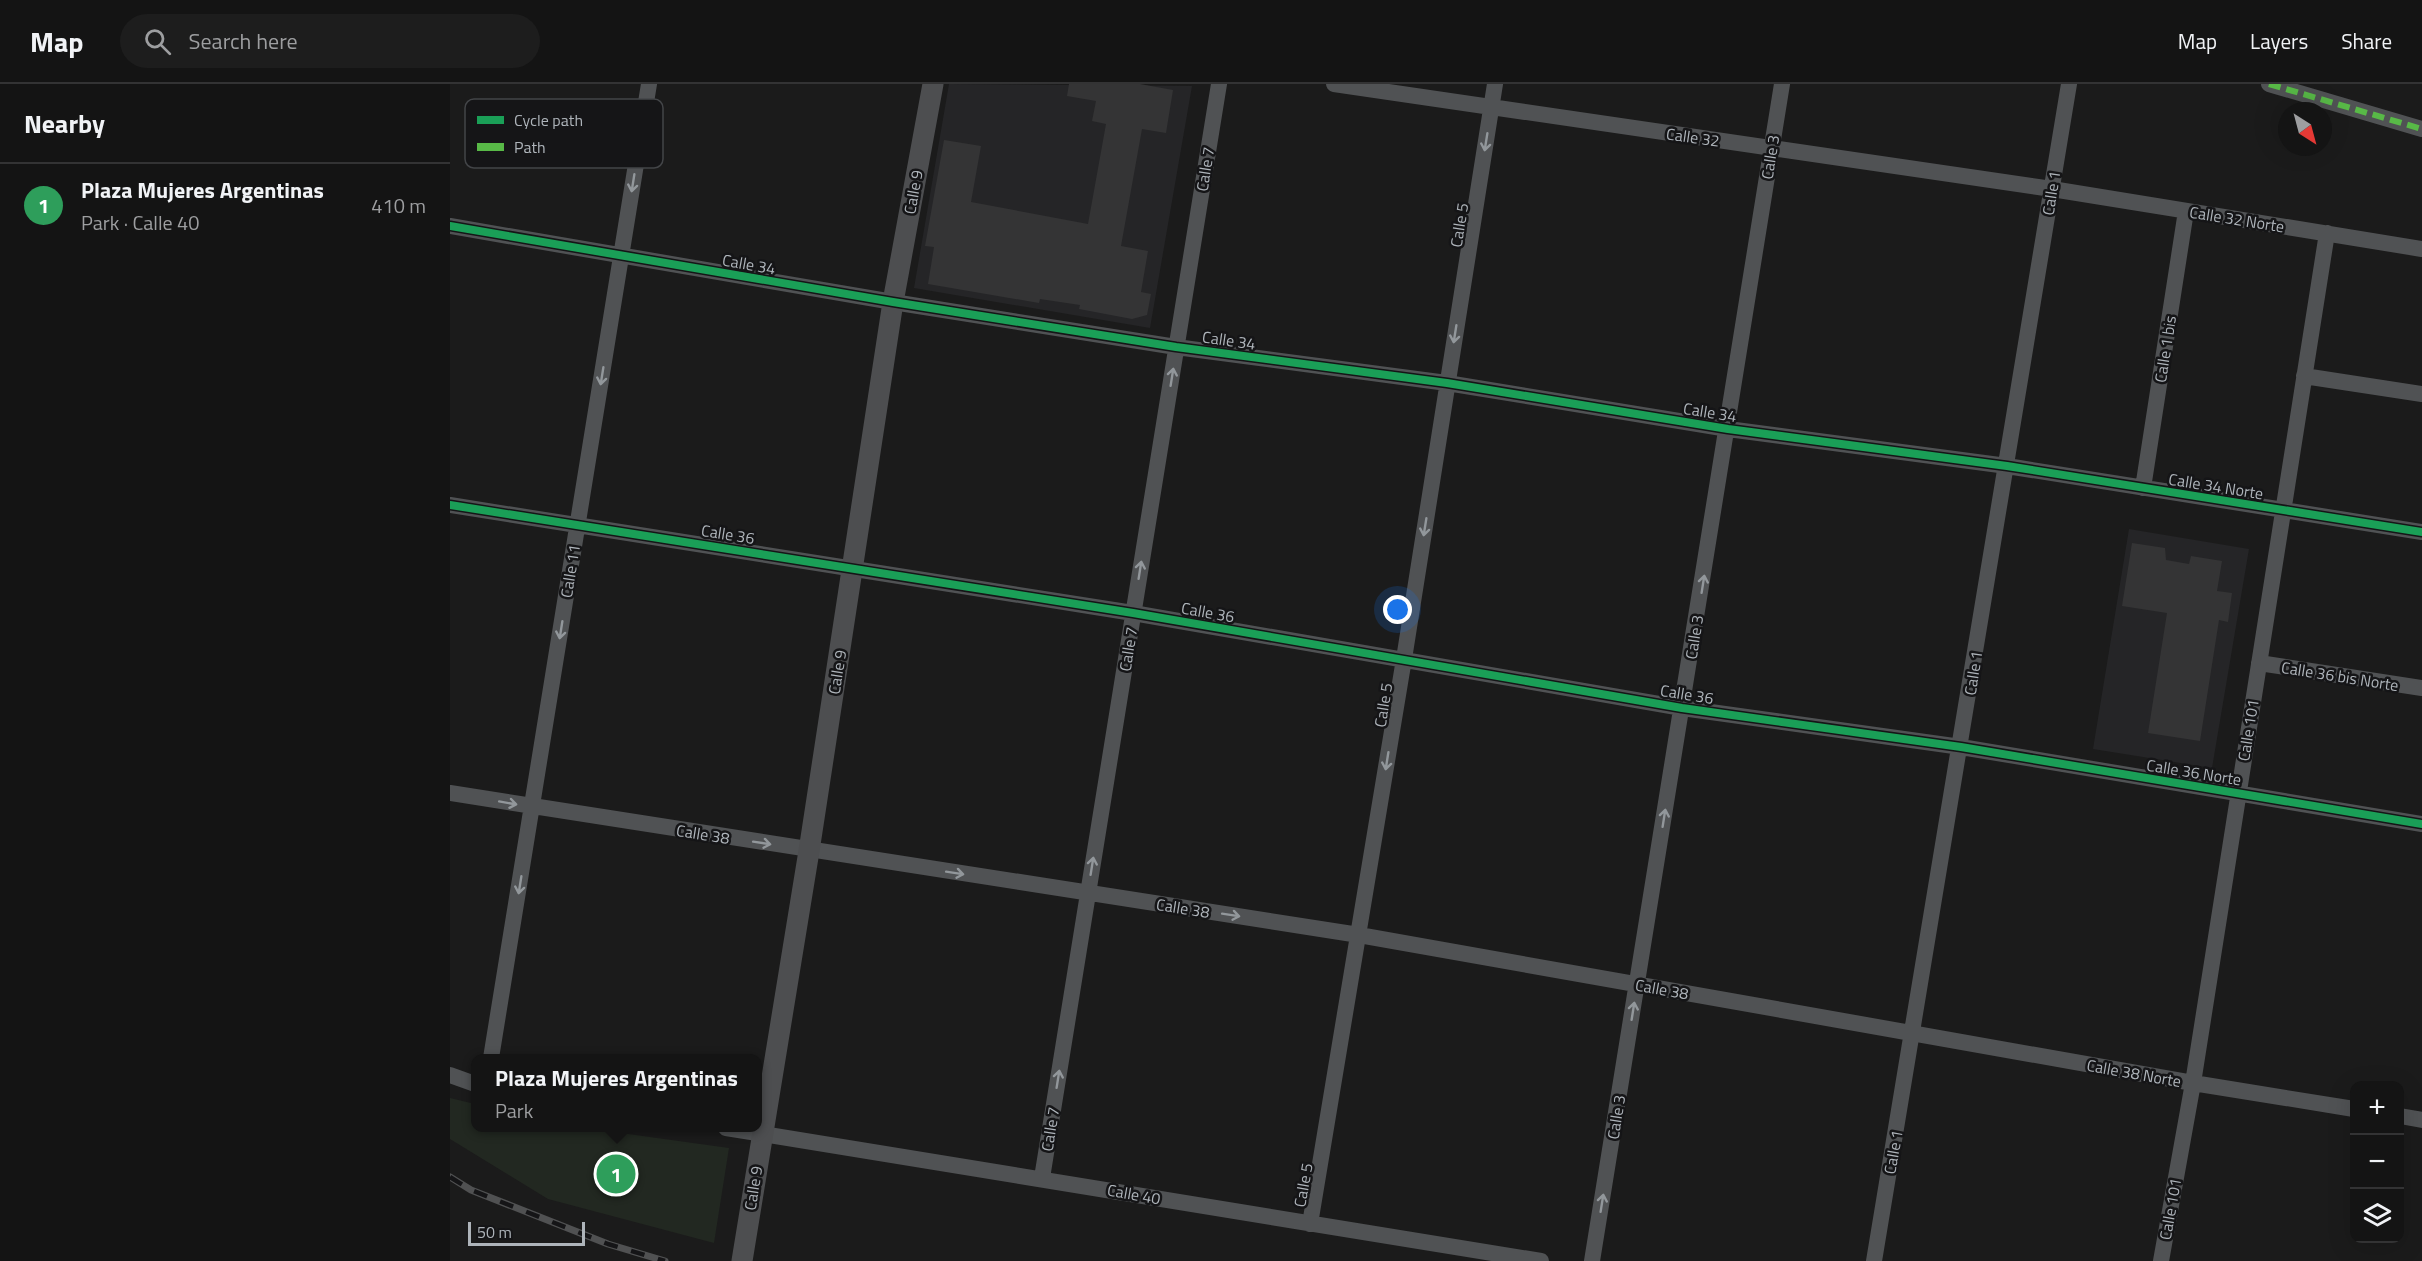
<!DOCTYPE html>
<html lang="en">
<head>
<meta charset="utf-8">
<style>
	:root { --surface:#141414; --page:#1d1d1d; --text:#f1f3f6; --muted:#9d9ea0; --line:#333334; --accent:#0b8043 }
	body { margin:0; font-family:"Titillium Web",sans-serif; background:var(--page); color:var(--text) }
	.controls { position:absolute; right:18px; bottom:18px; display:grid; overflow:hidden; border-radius:12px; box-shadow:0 6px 24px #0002 }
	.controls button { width:54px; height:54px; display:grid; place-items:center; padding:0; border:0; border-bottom:2px solid var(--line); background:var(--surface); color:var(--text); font:30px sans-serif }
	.compass { position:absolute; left:1828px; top:18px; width:54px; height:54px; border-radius:50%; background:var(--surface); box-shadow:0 6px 24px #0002; rotate:144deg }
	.scale { position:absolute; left:18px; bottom:15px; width:117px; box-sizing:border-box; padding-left:6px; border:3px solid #aeb4ba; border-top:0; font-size:16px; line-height:21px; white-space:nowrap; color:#aeb4ba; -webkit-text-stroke:4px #151517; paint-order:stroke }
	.you { position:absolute; left:948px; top:526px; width:21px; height:21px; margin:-15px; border:4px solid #fff; border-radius:50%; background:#1a73e8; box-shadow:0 0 0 9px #1a73e833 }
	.badge { display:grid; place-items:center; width:39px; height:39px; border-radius:50%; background:var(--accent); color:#fff; font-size:20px; font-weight:700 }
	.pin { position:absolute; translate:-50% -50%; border:3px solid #fff; box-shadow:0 2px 6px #0006 }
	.popup { position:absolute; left:21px; top:970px; width:291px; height:78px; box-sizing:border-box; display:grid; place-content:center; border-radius:12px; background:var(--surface); filter:drop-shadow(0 2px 4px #0005); font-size:20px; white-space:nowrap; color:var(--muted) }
	.popup b { font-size:22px; color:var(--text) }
	.popup::after { content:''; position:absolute; left:50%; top:100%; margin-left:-12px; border:12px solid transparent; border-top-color:var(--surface) }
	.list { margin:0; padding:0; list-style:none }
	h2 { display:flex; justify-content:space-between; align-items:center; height:78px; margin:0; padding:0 24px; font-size:26px }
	h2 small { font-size:20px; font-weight:400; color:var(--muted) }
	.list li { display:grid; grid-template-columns:39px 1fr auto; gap:18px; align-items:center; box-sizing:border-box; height:84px; padding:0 24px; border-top:2px solid var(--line) }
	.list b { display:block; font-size:22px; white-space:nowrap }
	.list p { margin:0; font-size:20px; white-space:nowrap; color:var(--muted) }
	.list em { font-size:20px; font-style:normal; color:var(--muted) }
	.icon { flex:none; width:33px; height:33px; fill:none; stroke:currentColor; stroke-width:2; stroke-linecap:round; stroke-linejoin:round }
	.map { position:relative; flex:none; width:1972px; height:1177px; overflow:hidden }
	header { display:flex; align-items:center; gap:36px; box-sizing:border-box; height:84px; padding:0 30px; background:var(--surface); border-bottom:2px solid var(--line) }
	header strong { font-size:28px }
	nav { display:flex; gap:33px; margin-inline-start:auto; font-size:21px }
	.search { width:420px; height:54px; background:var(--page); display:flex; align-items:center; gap:15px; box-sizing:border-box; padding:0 21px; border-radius:33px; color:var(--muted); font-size:22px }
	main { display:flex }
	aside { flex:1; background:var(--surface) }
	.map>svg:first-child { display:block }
	.built { fill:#252527 }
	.green { fill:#222821 }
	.building { fill:#343435 }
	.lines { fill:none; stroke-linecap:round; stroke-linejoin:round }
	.minor { stroke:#505254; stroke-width:16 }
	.major { stroke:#4d4e50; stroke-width:21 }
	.rail-casing { stroke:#505152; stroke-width:7 }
	.rail { stroke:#151517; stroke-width:4.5; stroke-dasharray:14; stroke-linecap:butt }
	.quiet { stroke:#58b947; stroke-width:6; stroke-dasharray:12 6; stroke-linecap:butt }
	.cycleway-casing { stroke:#151517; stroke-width:11 }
	.cycleway { stroke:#1a9f57; stroke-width:8 }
	.oneway { stroke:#92979b }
	.labels { text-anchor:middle; stroke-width:5; stroke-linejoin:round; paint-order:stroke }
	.street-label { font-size:16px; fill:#aeb4ba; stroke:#151517 }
	.key { fill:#151517; stroke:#434548; stroke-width:1.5 }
	.key-label { font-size:16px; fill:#aeb4ba }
</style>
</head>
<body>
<header>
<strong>Map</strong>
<div class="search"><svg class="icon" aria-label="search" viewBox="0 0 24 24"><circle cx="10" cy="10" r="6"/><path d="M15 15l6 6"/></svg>Search here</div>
<nav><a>Map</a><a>Layers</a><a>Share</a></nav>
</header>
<main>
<aside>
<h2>Nearby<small></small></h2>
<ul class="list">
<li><span class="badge" style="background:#2e9e5b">1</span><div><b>Plaza Mujeres Argentinas</b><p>Park · Calle 40</p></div><em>410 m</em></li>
</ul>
</aside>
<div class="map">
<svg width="1972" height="1177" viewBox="0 0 1972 1177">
	<rect width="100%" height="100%" fill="#1b1b1b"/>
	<path class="built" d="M499 0 742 2 700 244 464 204Z
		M1679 445 1799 465 1762 684 1643 665Z"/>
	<path class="green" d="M0 1014 25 1020V1044H135L279 1064 264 1159 98 1115 0 1055Z"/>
	<path class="building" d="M619 0H690L723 6 716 49 692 45 671 162 698 167 691 208 701 210 697 231 682 235 629 225 630 221 590 215 589 219 478 200 484 163 475 162 494 56 531 62 521 118 638 140 656 40 642 37 646 17 617 12Z
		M1682 459 1715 464 1716 476 1739 480 1741 472 1772 477 1767 507 1782 509 1778 538 1769 536 1750 657 1698 649 1717 529 1672 522Z"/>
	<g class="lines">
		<path class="minor" d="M884 0 1602 105 1972 165
			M1819 0 1972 45
			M0 142 443 218 726 263 997 299 1278 345 1557 382 1972 448
			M1854 292 1972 310
			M1693 404 1736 127
			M0 421 683 529 1232 624 1511 663 1972 740
			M1809 579 1972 604
			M0 709 909 851 1743 999 1904 1025
			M41 974 199 0
			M0 991 25 1000
			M1950 1032 1972 1036
			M276 1044 1091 1177
			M592 1094 769 0
			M860 1140 954 575 1045 0
			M1142 1177 1332 0
			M1424 1177 1619 0
			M1711 1177 1743 999 1877 149"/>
		<path class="major" d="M292 1177 359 767 443 218 483 0"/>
		<defs>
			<path id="rail" d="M0 1093 21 1106 158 1160 215 1177"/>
		</defs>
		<use href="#rail" class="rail-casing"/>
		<use href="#rail" class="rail"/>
		<path class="quiet" d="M1819 0 1972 45"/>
		<defs>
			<path id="cycleway" d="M0 142 443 218 726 263 997 299 1278 345 1557 382 1972 448
				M0 421 683 529 1232 624 1511 663 1972 740"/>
		</defs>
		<use href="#cycleway" class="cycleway-casing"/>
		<use href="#cycleway" class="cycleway"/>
	</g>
	<defs><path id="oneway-shaft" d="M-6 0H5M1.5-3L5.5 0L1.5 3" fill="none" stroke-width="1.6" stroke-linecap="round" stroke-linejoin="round" transform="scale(1.5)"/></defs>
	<g class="oneway">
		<use href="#oneway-shaft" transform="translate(1036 58) rotate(99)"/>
		<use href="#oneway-shaft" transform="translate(183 99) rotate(99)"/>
		<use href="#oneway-shaft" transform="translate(1005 250) rotate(99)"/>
		<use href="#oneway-shaft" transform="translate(152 292) rotate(99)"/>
		<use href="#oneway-shaft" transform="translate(722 293) rotate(-81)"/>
		<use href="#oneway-shaft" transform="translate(975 443) rotate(99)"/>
		<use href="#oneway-shaft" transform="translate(690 486) rotate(-81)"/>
		<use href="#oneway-shaft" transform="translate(1253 500) rotate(-81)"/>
		<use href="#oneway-shaft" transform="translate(111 546) rotate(99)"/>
		<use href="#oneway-shaft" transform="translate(937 677) rotate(99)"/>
		<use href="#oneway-shaft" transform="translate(58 719) rotate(10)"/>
		<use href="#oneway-shaft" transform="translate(1214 734) rotate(-81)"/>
		<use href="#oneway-shaft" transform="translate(312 759) rotate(9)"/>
		<use href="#oneway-shaft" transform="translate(642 782) rotate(-81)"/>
		<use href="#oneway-shaft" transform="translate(505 789) rotate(9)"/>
		<use href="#oneway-shaft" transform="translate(70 801) rotate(99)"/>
		<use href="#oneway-shaft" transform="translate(781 831) rotate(9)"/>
		<use href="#oneway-shaft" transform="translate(1183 927) rotate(-81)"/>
		<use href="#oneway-shaft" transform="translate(608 995) rotate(-81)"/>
		<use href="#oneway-shaft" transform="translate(1152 1119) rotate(-81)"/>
	</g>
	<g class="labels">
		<g class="street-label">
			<text transform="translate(1243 53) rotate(8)" y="6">Calle 32</text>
			<text transform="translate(1320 73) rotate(-81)" y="6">Calle 3</text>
			<text transform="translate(755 85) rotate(-81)" y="6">Calle 7</text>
			<text transform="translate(463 108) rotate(-80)" y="6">Calle 9</text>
			<text transform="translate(1601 109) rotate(-81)" y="6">Calle 1</text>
			<text transform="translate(1787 135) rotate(9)" y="6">Calle 32 Norte</text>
			<text transform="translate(1009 141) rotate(-81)" y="6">Calle 5</text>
			<text transform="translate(299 180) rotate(10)" y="6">Calle 34</text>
			<text transform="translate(779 256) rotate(8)" y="6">Calle 34</text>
			<text transform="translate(1715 265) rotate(-81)" y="6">Calle 1 bis</text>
			<text transform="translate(1260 328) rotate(9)" y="6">Calle 34</text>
			<text transform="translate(1766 402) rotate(9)" y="6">Calle 34 Norte</text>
			<text transform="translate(278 450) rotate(9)" y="6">Calle 36</text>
			<text transform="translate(120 487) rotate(-81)" y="6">Calle 11</text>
			<text transform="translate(758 528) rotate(10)" y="6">Calle 36</text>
			<text transform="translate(1244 553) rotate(-81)" y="6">Calle 3</text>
			<text transform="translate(678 565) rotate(-81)" y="6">Calle 7</text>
			<text transform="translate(387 588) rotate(-81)" y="6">Calle 9</text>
			<text transform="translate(1523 589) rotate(-81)" y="6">Calle 1</text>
			<text transform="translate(1890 592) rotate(9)" y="6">Calle 36 bis Norte</text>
			<text transform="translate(1237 610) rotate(9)" y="6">Calle 36</text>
			<text transform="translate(933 621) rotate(-81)" y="6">Calle 5</text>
			<text transform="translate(1798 646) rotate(-81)" y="6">Calle 101</text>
			<text transform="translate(1744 688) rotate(9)" y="6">Calle 36 Norte</text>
			<text transform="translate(253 750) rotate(9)" y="6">Calle 38</text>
			<text transform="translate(733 824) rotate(9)" y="6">Calle 38</text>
			<text transform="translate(1212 905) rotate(10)" y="6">Calle 38</text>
			<text transform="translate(1684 989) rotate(10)" y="6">Calle 38 Norte</text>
			<text transform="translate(1166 1033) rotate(-81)" y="6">Calle 3</text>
			<text transform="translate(600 1045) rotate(-81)" y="6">Calle 7</text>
			<text transform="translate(1443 1068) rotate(-80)" y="6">Calle 1</text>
			<text transform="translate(853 1101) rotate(-80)" y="6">Calle 5</text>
			<text transform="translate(303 1104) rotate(-81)" y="6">Calle 9</text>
			<text transform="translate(684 1110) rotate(10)" y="6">Calle 40</text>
			<text transform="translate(1720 1125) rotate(-80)" y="6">Calle 101</text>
		</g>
	</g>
	<rect x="15" y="15" width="198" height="69" rx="9" class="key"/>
	<rect x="27" y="32" width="27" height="8" fill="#1a9f57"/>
	<rect x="27" y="59" width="27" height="8" fill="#58b947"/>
	<g class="key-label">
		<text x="64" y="42">Cycle path</text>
		<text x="64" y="69">Path</text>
	</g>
</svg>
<div class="controls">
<button>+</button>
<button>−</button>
<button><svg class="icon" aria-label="layers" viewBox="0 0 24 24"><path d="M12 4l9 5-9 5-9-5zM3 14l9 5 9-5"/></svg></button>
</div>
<svg class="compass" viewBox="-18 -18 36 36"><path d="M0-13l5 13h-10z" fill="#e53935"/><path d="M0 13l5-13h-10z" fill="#9d9ea0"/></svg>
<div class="scale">50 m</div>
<div class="you"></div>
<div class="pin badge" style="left:166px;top:1090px;background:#2e9e5b">1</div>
<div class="popup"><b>Plaza Mujeres Argentinas</b>Park</div>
</div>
</main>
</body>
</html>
